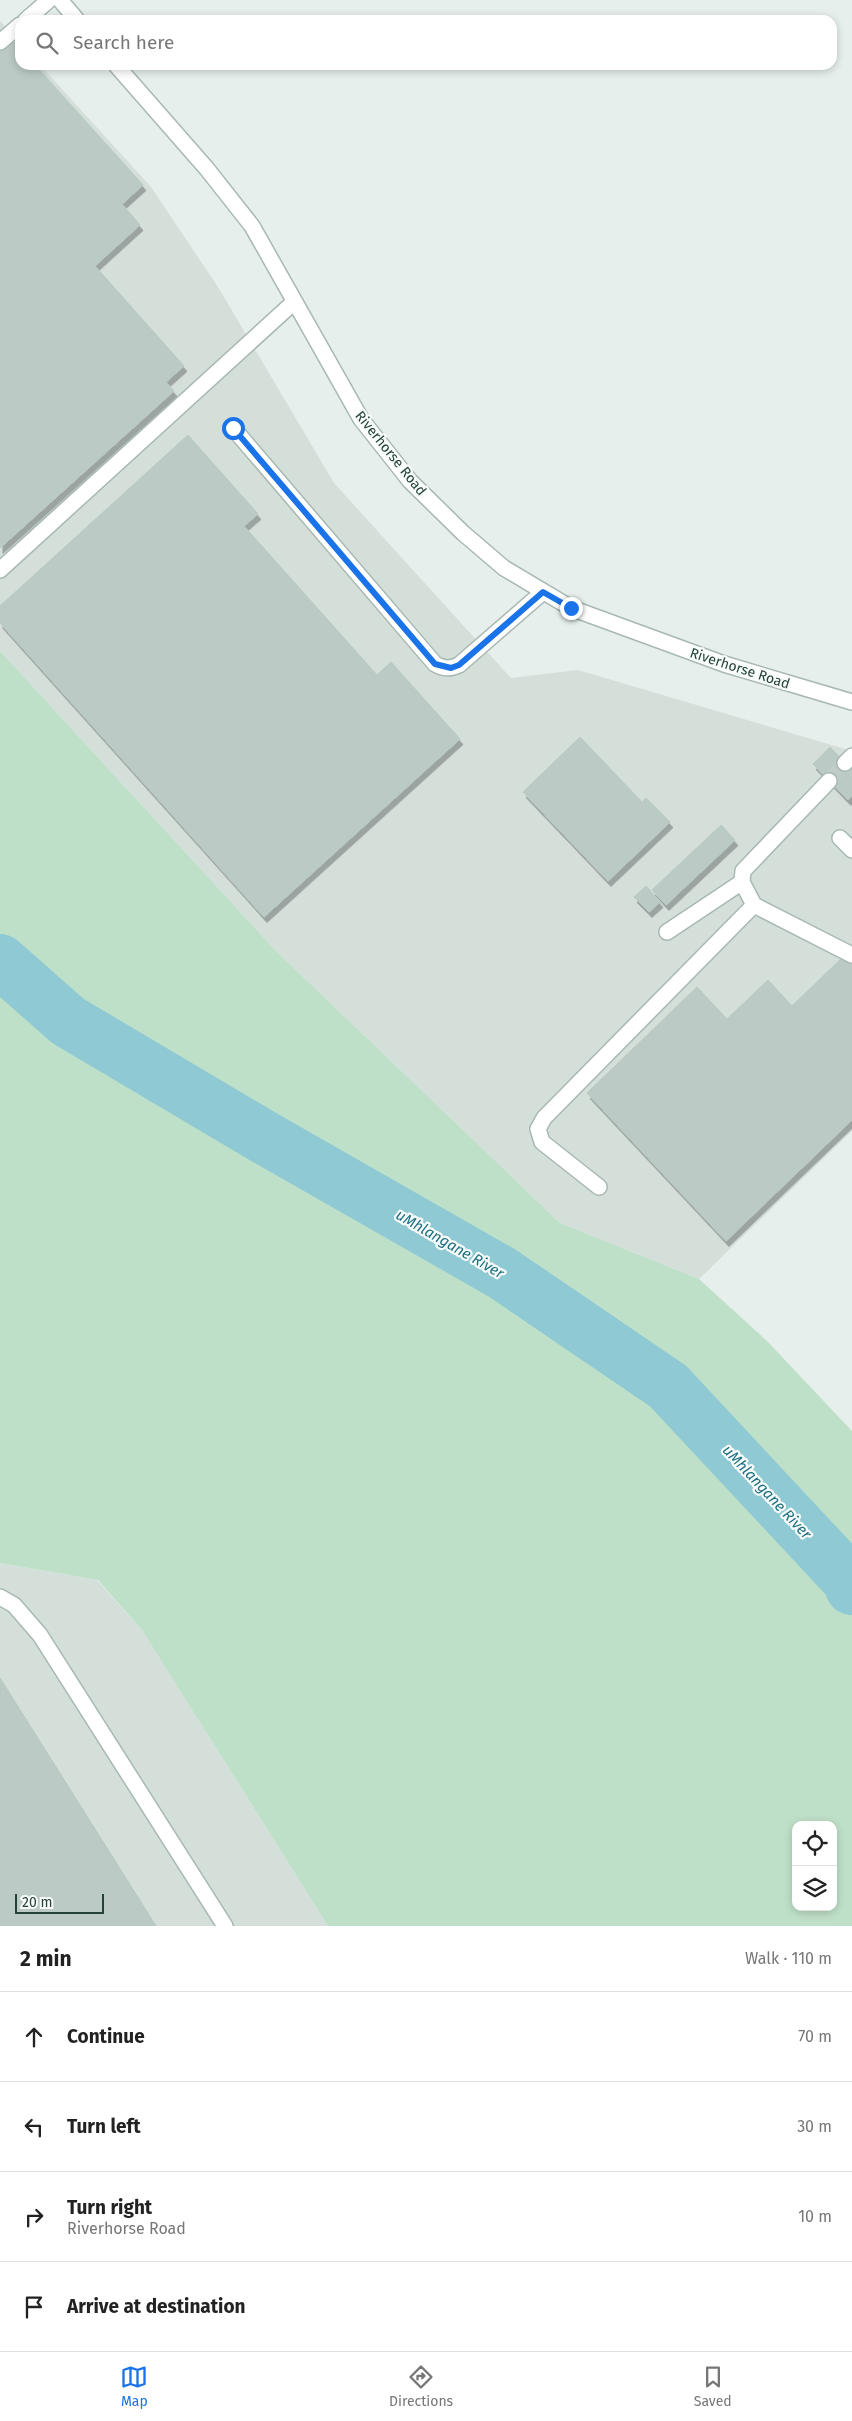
<!DOCTYPE html>
<html lang="en">
<head>
<meta charset="utf-8">
<style>
	:root { --surface:#fff; --page:#f2f2f2; --text:#222; --muted:#767676; --line:#e0e0e0; --accent:#1a73e8 }
	body { margin:0; font-family:"Fira Sans",sans-serif; background:var(--page); color:var(--text) }
	.controls { position:absolute; right:15px; bottom:15px; display:grid; overflow:hidden; border-radius:10px; box-shadow:0 2px 8px #0003 }
	.controls button { width:45px; height:45px; display:grid; place-items:center; padding:0; border:0; border-bottom:1px solid var(--line); background:var(--surface); color:var(--text); font:25px sans-serif }
	.scale { position:absolute; left:15px; bottom:12px; width:89px; box-sizing:border-box; padding-left:5px; border:2px solid #24423a; border-top:0; font-size:14px; line-height:18px; white-space:nowrap; color:#24423a; -webkit-text-stroke:4px #f7fbf9; paint-order:stroke }
	.stop { position:absolute; width:15px; height:15px; margin:-11px; border:4px solid #1a73e8; border-radius:50%; background:#fff }
	.stop.end { background:#1a73e8; border-color:#fff; box-shadow:0 1px 5px #0008 }
	.list { margin:0; padding:0; list-style:none }
	h2 { display:flex; justify-content:space-between; align-items:center; height:65px; margin:0; padding:0 20px; font-size:21px }
	h2 small { font-size:16px; font-weight:400; color:var(--muted) }
	.list li { display:grid; grid-template-columns:32px 1fr auto; gap:15px; align-items:center; box-sizing:border-box; height:90px; padding:0 20px; border-top:1px solid var(--line) }
	.list b { display:block; font-size:19px; white-space:nowrap }
	.list p { margin:0; font-size:16px; white-space:nowrap; color:var(--muted) }
	.list em { font-size:16px; font-style:normal; color:var(--muted) }
	.icon { flex:none; width:28px; height:28px; fill:none; stroke:currentColor; stroke-width:2; stroke-linecap:round; stroke-linejoin:round }
	.map { position:relative; flex:none; width:852px; height:1926px; overflow:hidden }
	.search { position:absolute; background:var(--surface); box-shadow:0 2px 8px #0003; left:15px; right:15px; top:15px; height:55px; display:flex; align-items:center; gap:12px; box-sizing:border-box; padding:0 18px; border-radius:15px; color:var(--muted); font-size:19px }
	.sheet { height:425px; background:var(--surface) }
	nav { display:flex; justify-content:space-around; align-items:center; box-sizing:border-box; height:70px; border-top:1px solid var(--line); background:var(--surface); font-size:14px; color:var(--muted) }
	nav a { display:grid; justify-items:center; gap:2px }
	nav .on { color:var(--accent) }
	.map>svg:first-child { display:block }
	.built { fill:#d4dfda }
	.green { fill:#bfe0c8; fill-rule:evenodd }
	.lines { fill:none; stroke-linecap:round; stroke-linejoin:round }
	.river { stroke:#8ec9d4; stroke-width:54 }
	.building { fill:#bbcac4; stroke:#b8c9c2; filter:url(#shadow) }
	.minor-tunnel { stroke:#bfccc8; stroke-width:15; stroke-dasharray:15 8; stroke-linecap:butt }
	.minor-casing { stroke:#a8b8b2; stroke-width:18 }
	.minor { stroke:#fff; stroke-width:15 }
	.route { stroke:#1a73e8; stroke-width:6 }
	.labels { text-anchor:middle; stroke-width:4.5; stroke-linejoin:round; paint-order:stroke }
	.street-label { font-size:14px; fill:#24423a; stroke:#f7fbf9 }
	.water-label { font-size:15px; font-style:italic; fill:#1c6f80; stroke:#f7fbf9 }
</style>
</head>
<body>
<div class="map">
<svg width="852" height="1926" viewBox="0 0 852 1926">
	<defs>
		<filter id="shadow"><feDropShadow dx="3" dy="5.5" stdDeviation="0" flood-color="#0004"/></filter>
	</defs>
	<rect width="100%" height="100%" fill="#e6efeb"/>
	<path class="built" d="M0 21 20 43V65H40L151 187 218 287 334 483 511 678 578 670 852 751V1131L699 1279 560 1223 276 951 0 651Z
		M0 1563 97 1580 142 1630 328 1926H0Z"/>
	<path class="green" d="M0 651 276 951 560 1223 699 1279 767 1341 852 1431V1926H328L142 1630 98 1580 0 1563ZM796 1825H833V1907H796Z"/>
	<g class="lines">
		<path class="river" d="M0 961 68 1021 262 1136 502 1273 668 1386 850 1581 852 1588"/>
	</g>
	<path class="building" d="M12 40 20 48V65H35L143 185 122 204 140 225 95 266 184 366 166 382 174 391 0 548V51Z
		M188 435 258 514 244 526 377 675 391 662 460 739 264 917 0 623V606Z
		M580 737 642 802 646 798 670 822 608 881 523 792Z
		M830 747 852 770V796L848 800 813 764Z
		M721 825 735 840 666 905 652 890Z
		M646 886 660 902 649 912 634 897Z
		M847 953 852 959V1120L726 1241 587 1093 697 987 727 1019 768 980 792 1006Z
		M0 1678 156 1926H0Z"/>
	<g class="lines">
		<path class="minor-tunnel" d="M829 781 845 763"/>
		<defs>
			<path id="minor" d="M60 0 77 20
				M26 20 49 0
				M0 42 20 25
				M116 65 207 169 252 226 361 419 410 481 463 533 504 568 571 608 724 664 852 702
				M233 428 435 664C444 669 450 669 459 665L543 592
				M0 570 294 302
				M845 763 852 756
				M829 781 743 871 742 882 754 905 852 955
				M840 838 852 850
				M667 932 742 882
				M599 1187 542 1142 538 1129 544 1118 754 905
				M0 1597 14 1605 40 1635 225 1926"/>
		</defs>
		<use href="#minor" class="minor-casing"/>
		<use href="#minor" class="minor"/>
	</g>
	<g class="lines">
		<path class="route" d="M233 428 435 664 451 668 459 665 543 592 571 608"/>
	</g>
	<g class="labels">
		<g class="street-label">
			<text transform="translate(391 453) rotate(51)" y="5">Riverhorse Road</text>
			<text transform="translate(740 668) rotate(18)" y="5">Riverhorse Road</text>
		</g>
		<g class="water-label">
			<text transform="translate(450 1244) rotate(30)" y="5">uMhlangane River</text>
			<text transform="translate(767 1492) rotate(47)" y="5">uMhlangane River</text>
		</g>
	</g>
</svg>
<div class="controls">
<button><svg class="icon" aria-label="locate" viewBox="0 0 24 24"><circle cx="12" cy="12" r="6"/><path d="M12 2v4M12 18v4M2 12h4M18 12h4"/></svg></button>
<button><svg class="icon" aria-label="layers" viewBox="0 0 24 24"><path d="M12 4l9 5-9 5-9-5zM3 14l9 5 9-5"/></svg></button>
</div>
<div class="scale">20 m</div>
<div class="stop" style="left:233px;top:428px"></div>
<div class="stop end" style="left:571px;top:608px"></div>
<div class="search"><svg class="icon" aria-label="search" viewBox="0 0 24 24"><circle cx="10" cy="10" r="6"/><path d="M15 15l6 6"/></svg>Search here</div>
</div>
<section class="sheet">
<h2>2 min<small>Walk · 110 m</small></h2>
<ul class="list">
<li><svg class="icon" aria-label="ahead" viewBox="0 0 24 24"><path d="M12 20V5M6 11l6-6 6 6"/></svg><div><b>Continue</b></div><em>70 m</em></li>
<li><svg class="icon" aria-label="left" viewBox="0 0 24 24"><path d="M17 20v-9H6M10 6l-5 5 5 5"/></svg><div><b>Turn left</b></div><em>30 m</em></li>
<li><svg class="icon" aria-label="right" viewBox="0 0 24 24"><path d="M7 20v-9h11M14 6l5 5-5 5"/></svg><div><b>Turn right</b><p>Riverhorse Road</p></div><em>10 m</em></li>
<li><svg class="icon" aria-label="arrive" viewBox="0 0 24 24"><path d="M6 21V4h12l-3 4 3 4H6"/></svg><div><b>Arrive at destination</b></div></li>
</ul>
</section>
<nav>
<a class="on"><svg class="icon" aria-label="map" viewBox="0 0 24 24"><path d="M3 6l6-2 6 2 6-2v14l-6 2-6-2-6 2zM9 4v14M15 6v14"/></svg>Map</a>
<a><svg class="icon" aria-label="directions" viewBox="0 0 24 24"><path d="M12 3l9 9-9 9-9-9zM9 14v-3h6M13 9l2 2-2 2"/></svg>Directions</a>
<a><svg class="icon" aria-label="saved" viewBox="0 0 24 24"><path d="M7 4h10v16l-5-4-5 4z"/></svg>Saved</a>
</nav>
</body>
</html>
